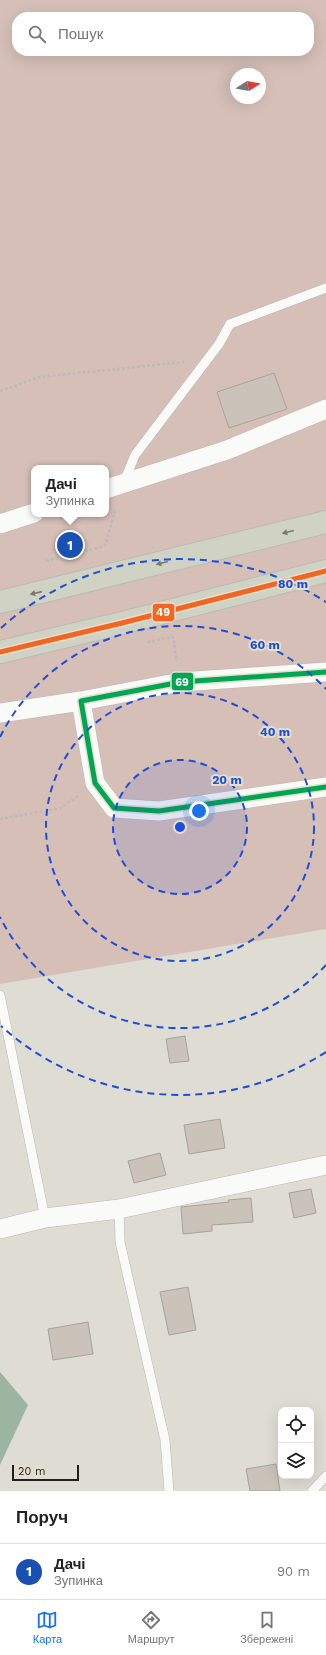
<!DOCTYPE html>
<html lang="uk">
<head>
<meta charset="utf-8">
<style>
	:root { --surface:#fff; --page:#f2f2f2; --text:#222; --muted:#767676; --line:#e0e0e0; --accent:#1a73e8 }
	body { margin:0; font-family:"Work Sans",sans-serif; background:var(--page); color:var(--text) }
	.controls { position:absolute; right:12px; bottom:12px; display:grid; overflow:hidden; border-radius:8px; box-shadow:0 4px 16px #0002 }
	.controls button { width:36px; height:36px; display:grid; place-items:center; padding:0; border:0; border-bottom:1px solid var(--line); background:var(--surface); color:var(--text); font:20px sans-serif }
	.compass { position:absolute; left:230px; top:68px; width:36px; height:36px; border-radius:50%; background:var(--surface); box-shadow:0 4px 16px #0002; rotate:79deg }
	.scale { position:absolute; left:12px; bottom:10px; width:67px; box-sizing:border-box; padding-left:4px; border:2px solid #22201b; border-top:0; font-size:11px; line-height:14px; white-space:nowrap; color:#22201b; -webkit-text-stroke:3px #e4dfcf; paint-order:stroke }
	.you { position:absolute; left:199px; top:811px; width:14px; height:14px; margin:-10px; border:3px solid #fff; border-radius:50%; background:#1a73e8; box-shadow:0 0 0 6px #1a73e833 }
	.badge { display:grid; place-items:center; width:26px; height:26px; border-radius:50%; background:var(--accent); color:#fff; font-size:13px; font-weight:700 }
	.pin { position:absolute; translate:-50% -50%; border:2px solid #fff; box-shadow:0 1px 4px #0006 }
	.popup { position:absolute; left:31px; top:465px; width:78px; height:52px; box-sizing:border-box; display:grid; place-content:center; border-radius:8px; background:var(--surface); filter:drop-shadow(0 1px 3px #0005); font-size:13px; white-space:nowrap; color:var(--muted) }
	.popup b { font-size:15px; color:var(--text) }
	.popup::after { content:''; position:absolute; left:50%; top:100%; margin-left:-8px; border:8px solid transparent; border-top-color:var(--surface) }
	.list { margin:0; padding:0; list-style:none }
	h2 { display:flex; justify-content:space-between; align-items:center; height:52px; margin:0; padding:0 16px; font-size:17px }
	h2 small { font-size:13px; font-weight:400; color:var(--muted) }
	.list li { display:grid; grid-template-columns:26px 1fr auto; gap:12px; align-items:center; box-sizing:border-box; height:56px; padding:0 16px; border-top:1px solid var(--line) }
	.list b { display:block; font-size:15px; white-space:nowrap }
	.list p { margin:0; font-size:13px; white-space:nowrap; color:var(--muted) }
	.list em { font-size:13px; font-style:normal; color:var(--muted) }
	.icon { flex:none; width:22px; height:22px; fill:none; stroke:currentColor; stroke-width:2; stroke-linecap:round; stroke-linejoin:round }
	.map { position:relative; flex:none; width:326px; height:1491px; overflow:hidden }
	.search { position:absolute; background:var(--surface); box-shadow:0 4px 16px #0002; left:12px; right:12px; top:12px; height:44px; display:flex; align-items:center; gap:10px; box-sizing:border-box; padding:0 14px; border-radius:16px; color:var(--muted); font-size:15px }
	.sheet { height:108px; background:var(--surface) }
	nav { display:flex; justify-content:space-around; align-items:center; box-sizing:border-box; height:56px; border-top:1px solid var(--line); background:var(--surface); font-size:11px; color:var(--muted) }
	nav a { display:grid; justify-items:center; gap:2px }
	nav .on { color:var(--accent) }
	.map>svg:first-child { display:block }
	.green { fill:#d5bfb7; fill-rule:evenodd }
	.water { fill:#9cb5a0 }
	.building { fill:#cbc2b9; stroke:#a6a39d }
	.lines { fill:none; stroke-linecap:round; stroke-linejoin:round }
	.service-casing { stroke:#bbb9b3; stroke-width:10 }
	.minor-casing { stroke:#bbb9b3; stroke-width:20 }
	.trunk-casing { stroke:#bbb9b6; stroke-width:24 }
	.path { stroke:#bcbbb8; stroke-width:2.5; stroke-dasharray:3 2; stroke-linecap:butt }
	.service { stroke:#fafaf9; stroke-width:9 }
	.minor { stroke:#fafaf9; stroke-width:19 }
	.trunk { stroke:#d0d2c3; stroke-width:22 }
	.bus-1-casing { stroke:#e4dfcf; stroke-width:8 }
	.bus-2-casing { stroke:#e4dfcf; stroke-width:8 }
	.bus-1 { stroke:#f26522; stroke-width:5 }
	.bus-2 { stroke:#00a651; stroke-width:5 }
	.oneway { fill:#79796f }
	.ring { fill:none; stroke:#1d4ed8; stroke-width:2; stroke-dasharray:7 5 }
	.centre { fill:#1d4ed8; stroke:#e4dfcf; stroke-width:2 }
	.ring-label { font-size:12px; text-anchor:middle; font-weight:bold; fill:#1d4ed8; stroke:#e4dfcf; stroke-width:4; stroke-linejoin:round; paint-order:stroke }
	.line-badge { stroke:#e4dfcf; stroke-width:1.5 }
	.badge-label { font-size:11px; text-anchor:middle; font-weight:bold; fill:#fff }
</style>
</head>
<body>
<div class="map">
<svg width="326" height="1491" viewBox="0 0 326 1491">
	<rect width="100%" height="100%" fill="#dfdcd4"/>
	<path class="green" d="M0 0H326V929L0 984ZM17 17H309V51H17ZM236 74H260V98H236ZM34 468H106V514H34Z"/>
	<path class="water" d="M0 1372 28 1405 0 1465Z"/>
	<path class="building" d="M274 373 287 409 229 428 217 392Z
		M185 1036 189 1061 170 1063 166 1039Z
		M220 1119 225 1148 189 1154 184 1125Z
		M160 1153 166 1175 134 1183 128 1161Z
		M311 1189 316 1213 294 1218 289 1193Z
		M251 1198 253 1222 212 1225V1231L183 1234 181 1207 229 1202 228 1200Z
		M188 1287 196 1330 169 1335 160 1292Z
		M88 1322 93 1354 53 1360 48 1329Z
		M276 1464 280 1491H250L246 1469Z"/>
	<g class="lines">
		<defs>
			<path id="service" d="M124 482 135 455 219 344 230 324 326 288
				M0 995 45 1218
				M119 1209 120 1242 165 1440 169 1491
				M312 1491 326 1476"/>
			<path id="minor" d="M106 489 227 450 326 409
				M0 524 34 513
				M326 672 181 682 81 701 95 783 114 808 159 811 326 787
				M0 713 81 701
				M0 1229 45 1218 119 1209 326 1165"/>
			<path id="trunk" d="M0 602 326 522
				M0 652 122 623 326 571"/>
		</defs>
		<use href="#service" class="service-casing"/>
		<use href="#minor" class="minor-casing"/>
		<use href="#trunk" class="trunk-casing"/>
		<path class="path" d="M0 391 40 377 184 362
			M46 561 105 546 116 508
			M147 642 173 637 177 662
			M0 819 61 808 79 795"/>
		<use href="#service" class="service"/>
		<use href="#minor" class="minor"/>
		<use href="#trunk" class="trunk"/>
		<defs>
			<path id="bus-1" d="M0 652 122 623 326 571"/>
			<path id="bus-2" d="M326 672 181 682 81 701 95 783 114 808 159 811 326 787"/>
		</defs>
		<use href="#bus-1" class="bus-1-casing"/>
		<use href="#bus-2" class="bus-2-casing"/>
		<use href="#bus-1" class="bus-1"/>
		<use href="#bus-2" class="bus-2"/>
	</g>
	<defs><path id="oneway-solid" d="M-6-.8H1V-3.2L6.5 0L1 3.2V.8H-6Z"/></defs>
	<g class="oneway">
		<use href="#oneway-solid" transform="translate(288 532) rotate(166)"/>
		<use href="#oneway-solid" transform="translate(162 563) rotate(166)"/>
		<use href="#oneway-solid" transform="translate(36 593) rotate(167)"/>
	</g>
	<circle cx="180" cy="827" r="67" fill="#1d4ed8" fill-opacity=".12"/>
	<g class="ring">
		<circle cx="180" cy="827" r="67"/>
		<circle cx="180" cy="827" r="134"/>
		<path d="M326 965A201 201 0 0 1 0 917M0 737A201 201 0 0 1 326 689"/>
		<path d="M326 1052A268 268 0 0 1 1 1026M1 628A268 268 0 0 1 326 602"/>
	</g>
	<circle cx="180" cy="827" r="6" class="centre"/>
	<g class="ring-label">
		<text x="293" y="588">80 m</text>
		<text x="265" y="649">60 m</text>
		<text x="275" y="736">40 m</text>
		<text x="227" y="784">20 m</text>
	</g>
	<g class="line-badge">
		<rect x="152" y="603" width="23" height="19" rx="4" fill="#f26522"/>
		<rect x="171" y="672" width="23" height="19" rx="4" fill="#00a651"/>
	</g>
	<g class="badge-label">
		<text x="163" y="616">49</text>
		<text x="182" y="686">69</text>
	</g>
</svg>
<div class="controls">
<button><svg class="icon" aria-label="locate" viewBox="0 0 24 24"><circle cx="12" cy="12" r="6"/><path d="M12 2v4M12 18v4M2 12h4M18 12h4"/></svg></button>
<button><svg class="icon" aria-label="layers" viewBox="0 0 24 24"><path d="M12 4l9 5-9 5-9-5zM3 14l9 5 9-5"/></svg></button>
</div>
<svg class="compass" viewBox="-18 -18 36 36"><path d="M0-13l5 13h-10z" fill="#e53935"/><path d="M0 13l5-13h-10z" fill="#767676"/></svg>
<div class="scale">20 m</div>
<div class="you"></div>
<div class="pin badge" style="left:70px;top:545px;background:#1a4fb4">1</div>
<div class="popup"><b>Дачі</b>Зупинка</div>
<div class="search"><svg class="icon" aria-label="search" viewBox="0 0 24 24"><circle cx="10" cy="10" r="6"/><path d="M15 15l6 6"/></svg>Пошук</div>
</div>
<section class="sheet">
<h2>Поруч<small></small></h2>
<ul class="list">
<li><span class="badge" style="background:#1a4fb4">1</span><div><b>Дачі</b><p>Зупинка</p></div><em>90 m</em></li>
</ul>
</section>
<nav>
<a class="on"><svg class="icon" aria-label="map" viewBox="0 0 24 24"><path d="M3 6l6-2 6 2 6-2v14l-6 2-6-2-6 2zM9 4v14M15 6v14"/></svg>Карта</a>
<a><svg class="icon" aria-label="directions" viewBox="0 0 24 24"><path d="M12 3l9 9-9 9-9-9zM9 14v-3h6M13 9l2 2-2 2"/></svg>Маршрут</a>
<a><svg class="icon" aria-label="saved" viewBox="0 0 24 24"><path d="M7 4h10v16l-5-4-5 4z"/></svg>Збережені</a>
</nav>
</body>
</html>
